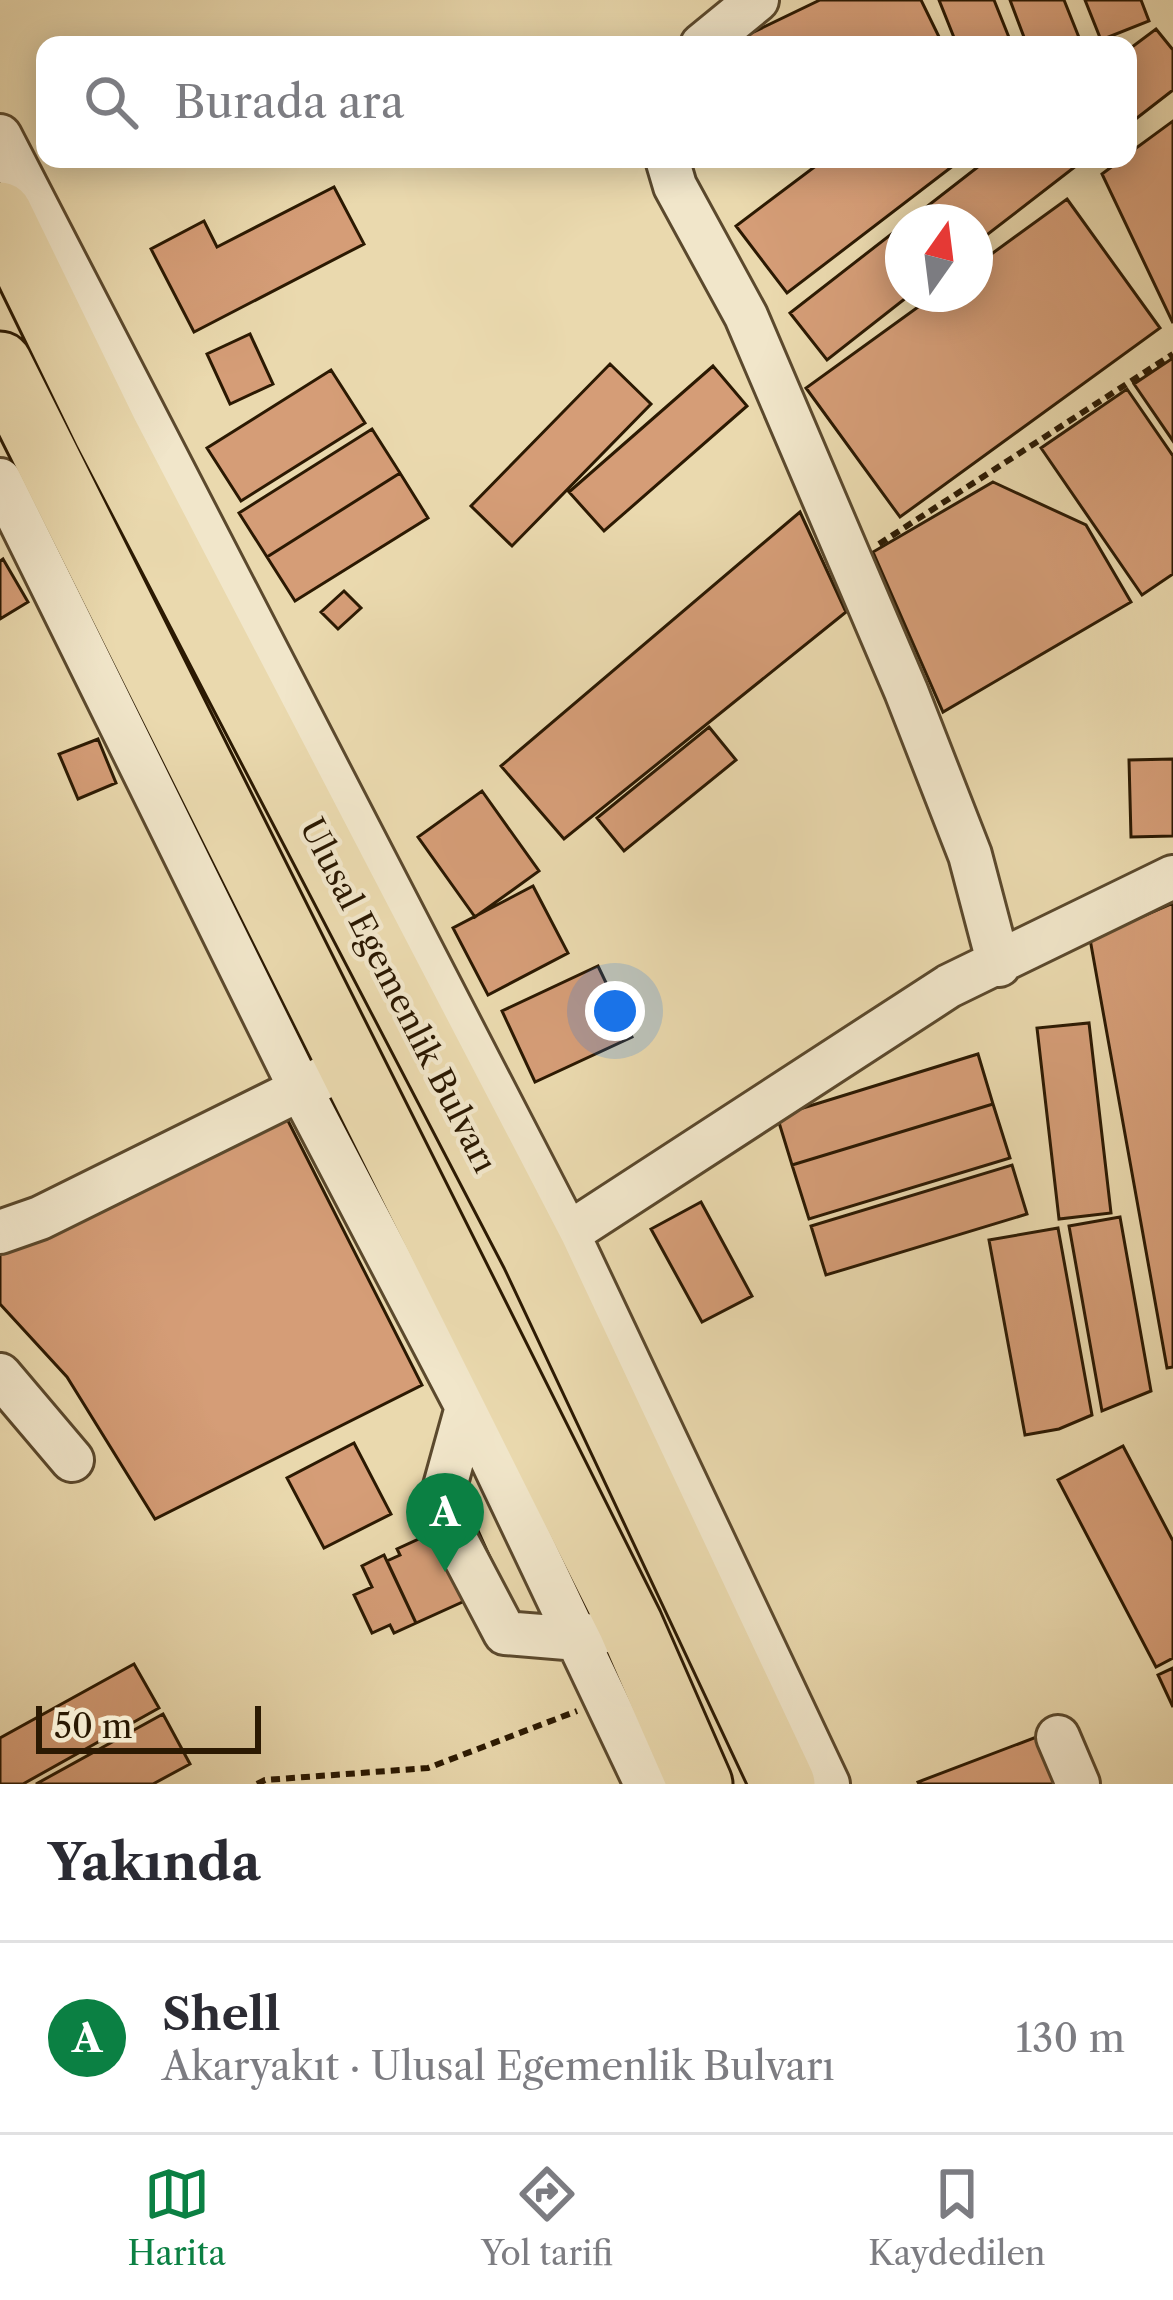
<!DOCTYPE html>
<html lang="tr">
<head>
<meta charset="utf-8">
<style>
	:root { --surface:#fff; --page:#f7f7f7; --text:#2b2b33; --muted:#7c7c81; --line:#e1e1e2; --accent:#0b8043 }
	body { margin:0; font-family:"Libre Caslon Text",serif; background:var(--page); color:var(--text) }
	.compass { position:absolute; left:885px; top:204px; width:108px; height:108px; border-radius:50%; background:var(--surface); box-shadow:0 6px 30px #0003; rotate:14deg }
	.scale { position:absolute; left:36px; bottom:30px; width:225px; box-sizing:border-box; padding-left:12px; border:6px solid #2b1902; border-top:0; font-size:33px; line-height:42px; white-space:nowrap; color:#2b1902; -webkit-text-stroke:9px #f1e6ca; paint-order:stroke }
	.you { position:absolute; left:615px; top:1011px; width:42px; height:42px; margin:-30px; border:9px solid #fff; border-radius:50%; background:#1a73e8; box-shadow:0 0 0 18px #1a73e833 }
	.badge { display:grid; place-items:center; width:78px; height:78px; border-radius:50%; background:var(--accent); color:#fff; font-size:39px; font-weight:700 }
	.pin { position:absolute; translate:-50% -99px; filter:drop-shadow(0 3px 6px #0008) }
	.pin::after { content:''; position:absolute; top:63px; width:42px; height:36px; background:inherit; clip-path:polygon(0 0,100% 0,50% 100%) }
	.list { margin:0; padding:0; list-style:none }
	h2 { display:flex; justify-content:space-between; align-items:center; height:156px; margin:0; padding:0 48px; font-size:51px }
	h2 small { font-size:39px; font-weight:400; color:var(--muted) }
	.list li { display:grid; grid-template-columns:78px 1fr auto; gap:36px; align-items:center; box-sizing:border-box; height:192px; padding:0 48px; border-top:3px solid var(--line) }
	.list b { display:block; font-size:45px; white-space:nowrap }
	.list p { margin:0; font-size:39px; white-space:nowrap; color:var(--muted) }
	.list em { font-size:39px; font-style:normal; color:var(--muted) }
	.icon { flex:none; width:66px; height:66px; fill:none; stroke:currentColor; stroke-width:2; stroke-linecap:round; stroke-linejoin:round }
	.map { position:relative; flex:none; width:1173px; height:1784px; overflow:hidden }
	.search { position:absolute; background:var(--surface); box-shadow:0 6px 30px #0003; left:36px; right:36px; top:36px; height:132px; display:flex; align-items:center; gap:30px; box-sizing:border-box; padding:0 42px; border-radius:24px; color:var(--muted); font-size:45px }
	.sheet { height:348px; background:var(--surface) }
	nav { display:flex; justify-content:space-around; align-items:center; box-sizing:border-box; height:168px; border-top:3px solid var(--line); background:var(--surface); font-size:33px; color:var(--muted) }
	nav a { display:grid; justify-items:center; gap:6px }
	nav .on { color:var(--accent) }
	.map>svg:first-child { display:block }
	.building { fill:#d59d77; stroke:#2b1902; stroke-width:3 }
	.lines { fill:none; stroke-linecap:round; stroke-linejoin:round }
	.minor-casing { stroke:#5b492d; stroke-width:48 }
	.highway-casing { stroke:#2b1902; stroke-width:69 }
	.path { stroke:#2b1902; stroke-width:6; stroke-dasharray:9 6; stroke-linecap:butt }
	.minor { stroke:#f1e6ca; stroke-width:42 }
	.highway { stroke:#ead9ae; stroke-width:63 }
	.labels { text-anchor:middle; stroke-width:9; stroke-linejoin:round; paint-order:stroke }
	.street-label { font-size:33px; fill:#2b1902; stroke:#f1e6ca }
</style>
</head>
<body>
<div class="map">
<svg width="1173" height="1784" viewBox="0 0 1173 1784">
	<rect width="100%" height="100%" fill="#ead9ae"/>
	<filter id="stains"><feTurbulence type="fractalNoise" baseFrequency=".00167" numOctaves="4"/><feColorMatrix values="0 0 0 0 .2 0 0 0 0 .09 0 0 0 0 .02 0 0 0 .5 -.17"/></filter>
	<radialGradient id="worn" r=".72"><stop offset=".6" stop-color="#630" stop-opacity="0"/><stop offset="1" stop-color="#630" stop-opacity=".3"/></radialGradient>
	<path class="building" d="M820 0H921L943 45H742L739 39Z
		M939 0H994L1012 45H957Z
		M1010 0H1064L1082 45H1027Z
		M1085 0H1141L1149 21 1101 40Z
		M1156 29 1173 50V90L1128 125V50Z
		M1173 121V323L1102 174 1122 159H1128V154Z
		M825 159H962L787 293 736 226Z
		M988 159H1085L975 244V222H907Z
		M334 187 364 244 194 332 151 249 204 221 217 247Z
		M1067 199 1160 328 900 517 806 388 936 294H975V266Z
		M903 225V294H911L827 360 790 313Z
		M250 334 273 384 230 404 207 354Z
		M1173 358V441L1134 384Z
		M610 364 651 404 512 546 471 506Z
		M713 366 747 406 604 531 569 492Z
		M331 370 365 423 241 501 207 448Z
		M1127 389 1173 456V574L1142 595 1041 448Z
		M372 429 400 473 267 557 239 513Z
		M400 473 428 518 295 601 267 557Z
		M993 482 1086 525 1131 602 943 712 873 552Z
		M800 512 846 612 564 839 501 766Z
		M3 559 28 602 0 619V561Z
		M344 591 361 608 338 629 321 612Z
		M709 727 736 760 624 851 597 818Z
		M98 739 116 783 78 799 59 754Z
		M1173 759V836L1131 837 1129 760Z
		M482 791 539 871 475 917 418 837Z
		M533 886 568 953 488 995 453 928Z
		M1173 903V1367L1167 1368 1090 939Z
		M598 966 632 1037 535 1082 502 1011Z
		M1089 1023 1111 1213 1059 1219 1037 1028Z
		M978 1054 993 1104 792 1165 777 1116Z
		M993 1104 1010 1158 809 1219 792 1165Z
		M282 1109 422 1385 155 1519 67 1377 0 1304V1251Z
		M1012 1165 1027 1214 826 1275 811 1226Z
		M701 1202 752 1296 702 1322 651 1229Z
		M1120 1217 1151 1391 1102 1411 1069 1226Z
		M1058 1228 1092 1415 1059 1429 1025 1435 989 1240Z
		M354 1443 391 1514 324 1548 287 1478Z
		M1123 1446 1173 1541V1658L1156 1667 1058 1480Z
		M471 1515 502 1584 416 1623 387 1561 400 1555 397 1549Z
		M384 1555 416 1623 394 1633 390 1625 372 1633 354 1595 372 1587 362 1566Z
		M134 1664 159 1708 23 1784H0V1738Z
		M1173 1668V1707L1158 1675Z
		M163 1714 190 1764 153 1784H36Z
		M1047 1733 1067 1784H919L918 1782Z"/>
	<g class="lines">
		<defs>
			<path id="minor" d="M702 45 757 0
				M0 136 569 1236 828 1784
				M667 159 675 186 746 316 906 691 970 855 999 965
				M0 480 300 1088 467 1407 646 1784
				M0 1232 40 1218 323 1078
				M546 1248 949 986 1173 877
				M0 1375 72 1460
				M479 1402 467 1407 439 1508 505 1633 578 1639 597 1634
				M1058 1737 1078 1784"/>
			<path id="highway" d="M0 214 106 432 534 1254 783 1784
				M0 364 630 1624 700 1784"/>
		</defs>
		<use href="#minor" class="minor-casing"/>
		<use href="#highway" class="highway-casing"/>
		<path class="path" d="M879 544 1173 354
			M257 1784 265 1780 428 1768 577 1711"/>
		<use href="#minor" class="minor"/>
		<use href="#highway" class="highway"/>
	</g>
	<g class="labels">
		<g class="street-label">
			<text transform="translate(399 995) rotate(63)" y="12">Ulusal Egemenlik Bulvarı</text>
		</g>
	</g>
	<rect width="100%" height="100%" filter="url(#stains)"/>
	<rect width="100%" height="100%" fill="url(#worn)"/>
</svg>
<svg class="compass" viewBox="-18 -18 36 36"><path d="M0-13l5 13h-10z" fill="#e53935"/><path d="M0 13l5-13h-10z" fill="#7c7c81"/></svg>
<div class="scale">50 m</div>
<div class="you"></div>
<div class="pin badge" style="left:445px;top:1572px">A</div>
<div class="search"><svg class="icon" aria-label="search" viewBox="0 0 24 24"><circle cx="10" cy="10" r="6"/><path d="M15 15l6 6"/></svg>Burada ara</div>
</div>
<section class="sheet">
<h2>Yakında<small></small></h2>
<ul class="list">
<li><span class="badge">A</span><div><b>Shell</b><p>Akaryakıt · Ulusal Egemenlik Bulvarı</p></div><em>130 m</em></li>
</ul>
</section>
<nav>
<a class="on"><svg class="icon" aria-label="map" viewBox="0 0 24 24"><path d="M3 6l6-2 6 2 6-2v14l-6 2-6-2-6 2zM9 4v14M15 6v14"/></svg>Harita</a>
<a><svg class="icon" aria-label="directions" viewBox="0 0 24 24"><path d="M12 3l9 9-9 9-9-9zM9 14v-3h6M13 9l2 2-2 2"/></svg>Yol tarifi</a>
<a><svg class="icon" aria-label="saved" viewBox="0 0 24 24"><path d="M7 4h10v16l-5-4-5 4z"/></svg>Kaydedilen</a>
</nav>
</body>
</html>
